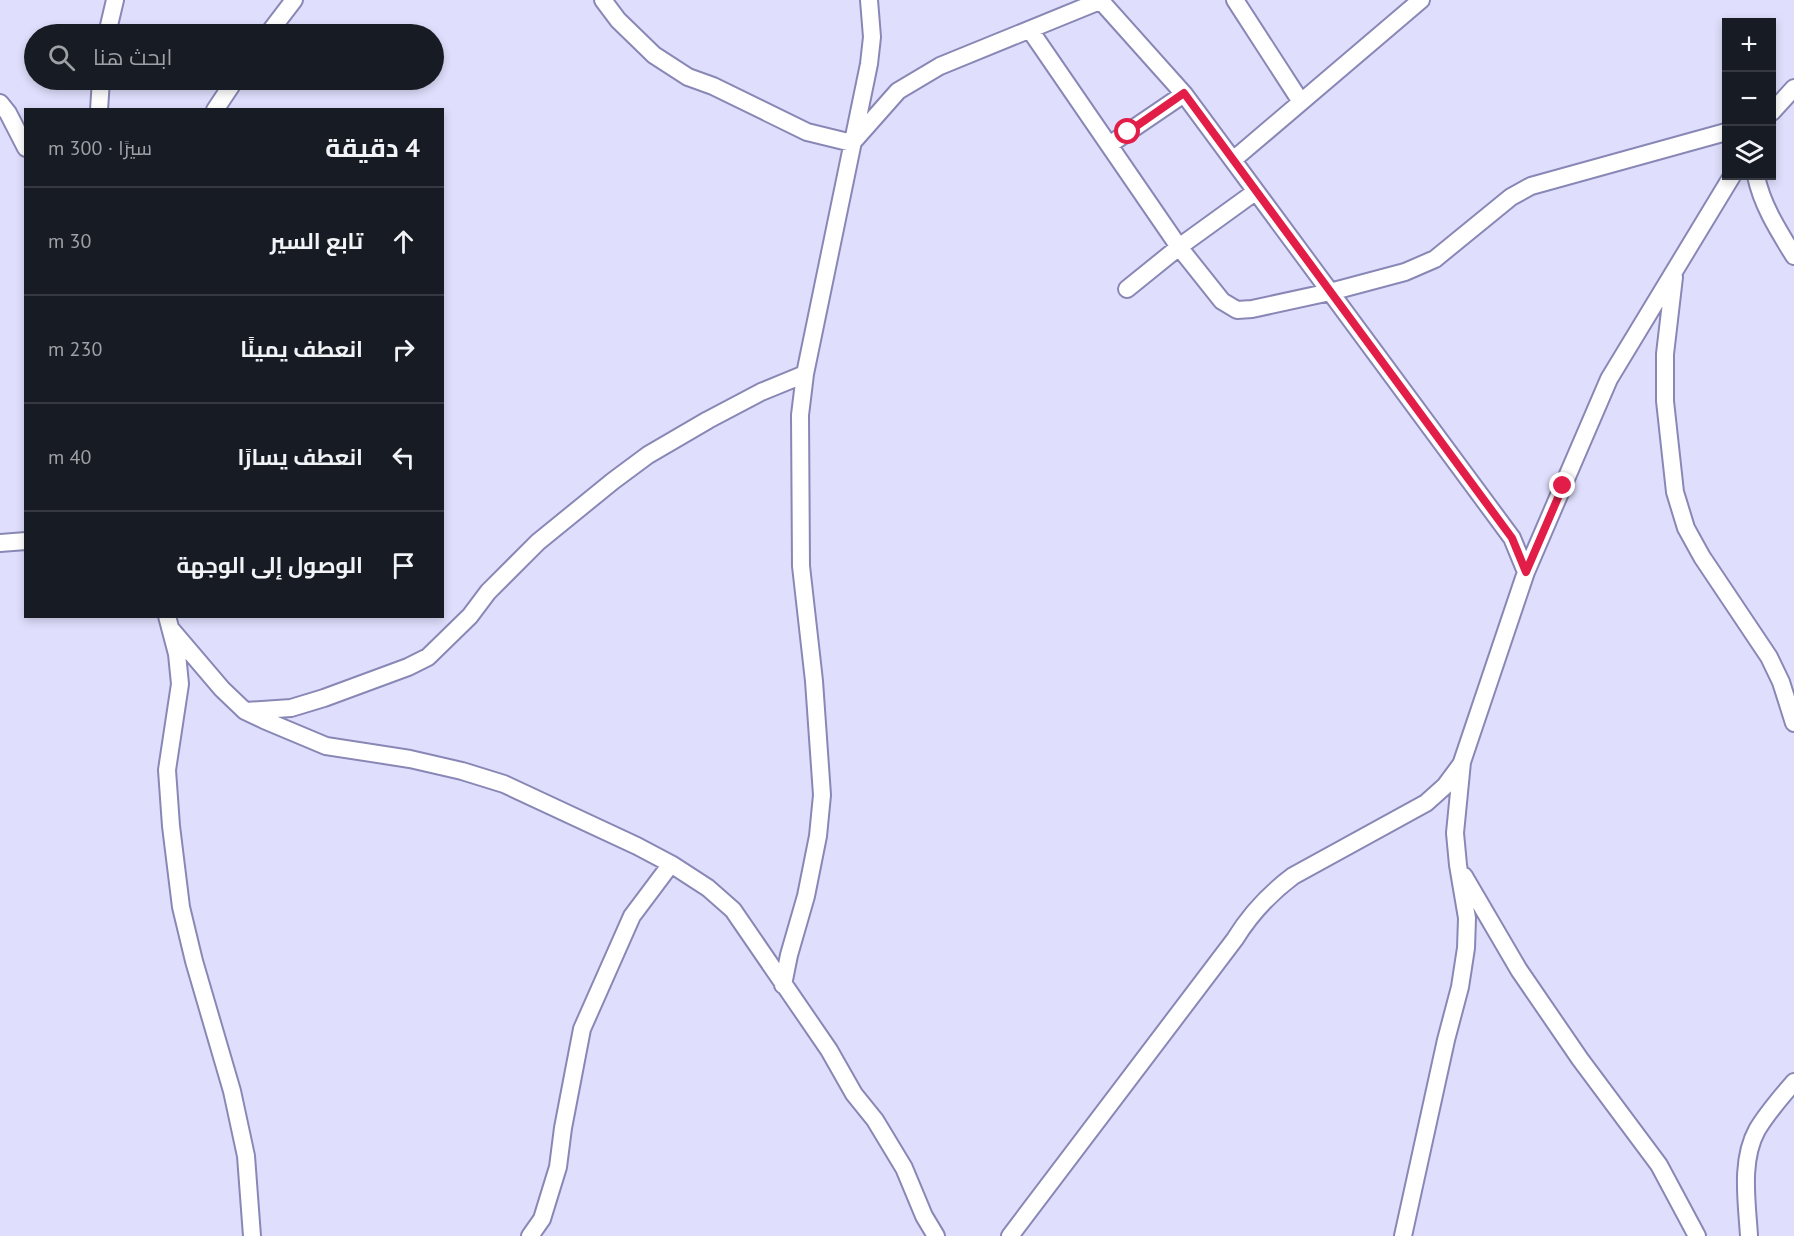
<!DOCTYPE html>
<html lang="ar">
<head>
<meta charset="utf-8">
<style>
	:root { --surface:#171b24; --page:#20242c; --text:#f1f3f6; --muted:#9ea1a6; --line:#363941 }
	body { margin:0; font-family:"PT Sans",Cairo,sans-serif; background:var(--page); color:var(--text); direction:rtl }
	.controls { position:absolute; right:18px; top:18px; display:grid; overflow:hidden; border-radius:0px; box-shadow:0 3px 9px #0003 }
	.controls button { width:54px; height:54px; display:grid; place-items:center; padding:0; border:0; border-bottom:2px solid var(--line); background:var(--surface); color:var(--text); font:30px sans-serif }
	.stop { position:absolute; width:18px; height:18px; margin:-14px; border:4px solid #e11d48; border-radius:50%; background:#fff }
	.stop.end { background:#e11d48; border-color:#fff; box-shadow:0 2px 6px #0008 }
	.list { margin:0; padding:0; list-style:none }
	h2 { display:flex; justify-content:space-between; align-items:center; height:78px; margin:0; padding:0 24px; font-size:26px }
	h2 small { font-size:20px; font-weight:400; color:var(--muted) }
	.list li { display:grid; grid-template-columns:39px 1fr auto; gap:18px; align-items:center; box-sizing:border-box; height:108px; padding:0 24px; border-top:2px solid var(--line) }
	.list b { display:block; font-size:22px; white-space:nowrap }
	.list em { font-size:20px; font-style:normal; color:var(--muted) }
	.icon { flex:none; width:33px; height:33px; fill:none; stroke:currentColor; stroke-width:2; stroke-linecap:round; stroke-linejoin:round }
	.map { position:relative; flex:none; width:1794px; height:1236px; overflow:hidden; direction:ltr }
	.search { position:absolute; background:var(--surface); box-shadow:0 3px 9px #0003; left:24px; top:24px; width:420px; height:66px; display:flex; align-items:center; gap:15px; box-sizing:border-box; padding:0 21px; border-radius:33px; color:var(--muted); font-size:22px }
	.panel { position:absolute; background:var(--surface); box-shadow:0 3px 9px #0003; left:24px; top:108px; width:420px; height:510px; border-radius:0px; direction:rtl }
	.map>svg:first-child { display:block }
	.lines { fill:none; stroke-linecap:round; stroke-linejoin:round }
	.street-casing { stroke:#8987b5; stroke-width:20 }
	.street { stroke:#fff; stroke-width:16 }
	.route { stroke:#e11d48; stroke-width:8 }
</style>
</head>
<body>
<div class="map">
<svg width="1794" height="1236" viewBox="0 0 1794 1236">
	<rect width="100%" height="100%" fill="#dfdffd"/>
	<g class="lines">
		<defs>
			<path id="street" d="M603 0 618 20 654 55 688 77 713 86 807 132 852 143 898 91 940 66 1102 0
				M1100 0 1184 94 1512 538 1526 572
				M1235 0 1301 102
				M1030 30 1179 247 1222 301 1237 310 1252 309 1330 292 1405 272 1435 259 1511 197 1531 186 1726 132
				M107 34 115 0
				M268 34 294 0
				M0 103 8 113 26 148
				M99 110 101 80
				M215 110 235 80
				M1772 112 1794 88
				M1109 145 1184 94
				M1233 160 1421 0
				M1756 176C1762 205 1778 230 1794 256
				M1674 277 1665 354V401L1675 492 1686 528 1702 557 1769 657 1781 682 1794 723
				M1127 289 1179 247 1255 192
				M0 543 26 541
				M167 616 177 654 180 684 167 770 171 826 181 907 194 961 232 1091 246 1156 252 1236
				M170 628 222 689 245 711 264 720 326 746 410 759 462 771 504 784 637 846 671 864 708 888 733 910 829 1050 854 1094 875 1120 904 1168 924 1216 936 1236
				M246 711 291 708 324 698 408 667 428 657 470 616 488 592 538 542 613 481 648 455 708 420 761 392 805 374
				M1464 876 1519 970 1580 1059 1659 1165 1697 1236
				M783 985 789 955 806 896 818 836 822 795 814 681 801 566 800 415 805 374 869 64 872 37 869 0
				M530 1236 542 1219 558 1167 563 1128 582 1029 632 916 671 864
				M1010 1236 1235 939C1251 913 1269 894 1293 876L1426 803 1445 786 1462 763
				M1403 1236 1446 1040 1460 987 1466 948 1467 918 1458 865 1455 833 1462 762 1526 572 1609 379 1732 176
				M1749 1236C1747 1202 1740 1161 1757 1130 1767 1113 1781 1097 1794 1082"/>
		</defs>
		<use href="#street" class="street-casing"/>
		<use href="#street" class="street"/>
	</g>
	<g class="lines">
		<path class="route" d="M1128 132 1184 93 1512 538 1526 572 1563 486"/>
	</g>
</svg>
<div class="controls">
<button>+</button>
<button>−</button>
<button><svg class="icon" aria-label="layers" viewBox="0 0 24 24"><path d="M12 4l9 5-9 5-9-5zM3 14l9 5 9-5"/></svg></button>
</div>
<div class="stop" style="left:1128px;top:132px"></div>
<div class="stop end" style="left:1563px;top:486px"></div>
<div class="search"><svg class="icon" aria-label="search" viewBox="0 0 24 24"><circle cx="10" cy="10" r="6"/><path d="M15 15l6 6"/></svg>ابحث هنا</div>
<section class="panel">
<h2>4 دقيقة<small>سيرًا · 300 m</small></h2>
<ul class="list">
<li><svg class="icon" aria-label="ahead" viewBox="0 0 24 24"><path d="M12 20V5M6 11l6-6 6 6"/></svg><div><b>تابع السير</b></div><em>30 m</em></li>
<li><svg class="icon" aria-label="right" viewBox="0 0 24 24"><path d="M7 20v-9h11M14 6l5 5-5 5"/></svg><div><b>انعطف يمينًا</b></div><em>230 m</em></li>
<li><svg class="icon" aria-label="left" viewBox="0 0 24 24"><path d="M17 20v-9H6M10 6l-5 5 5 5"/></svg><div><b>انعطف يسارًا</b></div><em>40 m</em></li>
<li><svg class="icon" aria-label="arrive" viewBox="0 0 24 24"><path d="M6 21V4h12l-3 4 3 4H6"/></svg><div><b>الوصول إلى الوجهة</b></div></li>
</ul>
</section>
</div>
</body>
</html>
